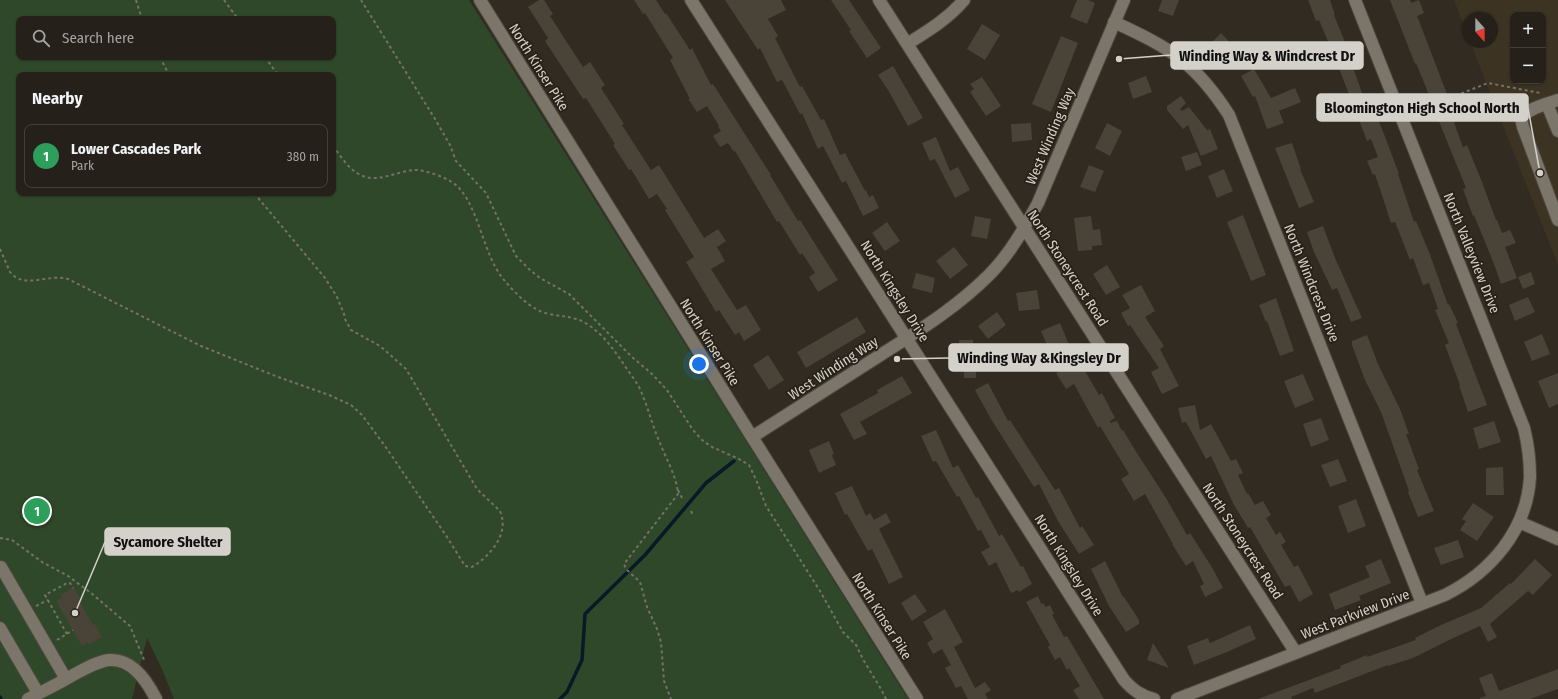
<!DOCTYPE html>
<html lang="en">
<head>
<meta charset="utf-8">
<style>
	:root { --surface:#252019; --page:#2d2822; --text:#f1f3f6; --muted:#a3a3a2; --line:#423e38; --accent:#2563eb }
	body { margin:0; font-family:"Fira Sans Condensed",sans-serif; background:var(--page); color:var(--text) }
	.controls { position:absolute; right:12px; top:12px; display:grid; overflow:hidden; border-radius:8px; box-shadow:0 1px 3px #0004 }
	.controls button { width:36px; height:36px; display:grid; place-items:center; padding:0; border:0; border-bottom:1px solid var(--line); background:var(--surface); color:var(--text); font:20px sans-serif }
	.compass { position:absolute; left:1462px; top:12px; width:36px; height:36px; border-radius:50%; background:var(--surface); box-shadow:0 1px 3px #0004; rotate:159deg }
	.you { position:absolute; left:699px; top:364px; width:14px; height:14px; margin:-10px; border:3px solid #fff; border-radius:50%; background:#1a73e8; box-shadow:0 0 0 6px #1a73e833 }
	.badge { display:grid; place-items:center; width:26px; height:26px; border-radius:50%; background:var(--accent); color:#fff; font-size:13px; font-weight:700 }
	.pin { position:absolute; translate:-50% -50%; border:2px solid #fff; box-shadow:0 1px 4px #0006 }
	.list { margin:0; padding:0; list-style:none }
	h2 { display:flex; justify-content:space-between; align-items:center; height:52px; margin:0; padding:0 16px; font-size:17px }
	h2 small { font-size:13px; font-weight:400; color:var(--muted) }
	.list li { display:grid; grid-template-columns:26px 1fr auto; gap:12px; align-items:center; box-sizing:border-box; height:64px; margin:0 8px 8px; padding:0 8px; border:1px solid var(--line); border-radius:8px }
	.list b { display:block; font-size:15px; white-space:nowrap }
	.list p { margin:0; font-size:13px; white-space:nowrap; color:var(--muted) }
	.list em { font-size:13px; font-style:normal; color:var(--muted) }
	.icon { flex:none; width:22px; height:22px; fill:none; stroke:currentColor; stroke-width:2; stroke-linecap:round; stroke-linejoin:round }
	.map { position:relative; flex:none; width:1558px; height:699px; overflow:hidden }
	.search { position:absolute; background:var(--surface); box-shadow:0 1px 3px #0004; left:16px; top:16px; width:320px; height:44px; display:flex; align-items:center; gap:10px; box-sizing:border-box; padding:0 14px; border-radius:8px; color:var(--muted); font-size:15px }
	.panel { position:absolute; background:var(--surface); box-shadow:0 1px 3px #0004; left:16px; top:72px; width:320px; height:124px; border-radius:8px }
	.map>svg:first-child { display:block }
	.built { fill:#3c3323; fill-rule:evenodd }
	.green { fill:#30482a; fill-rule:evenodd }
	.lines { fill:none; stroke-linecap:round; stroke-linejoin:round }
	.stream { stroke:#061b25; stroke-width:3.5 }
	.building { fill:#494338 }
	.minor-casing { stroke:#4d4840; stroke-width:14 }
	.path { stroke:#767168; stroke-width:2; stroke-dasharray:3 3; stroke-linecap:butt }
	.minor { stroke:#7c766a; stroke-width:12 }
	.labels { text-anchor:middle; stroke-width:3.5; stroke-linejoin:round; paint-order:stroke }
	.street-label { font-size:14px; fill:#d4d1ca; stroke:#272117 }
	.leader { fill:none; stroke:#d4d1ca; stroke-width:1.5 }
	.callout-dot { fill:#d4d1ca; stroke:#272117; stroke-width:1.5 }
	.callout { fill:#d4d1ca; stroke:#d4d1ca; stroke-width:1.5 }
	.callout-label { font-size:15px; text-anchor:middle; font-weight:bold; fill:#111 }
</style>
</head>
<body>
<div class="map">
<svg width="1558" height="699" viewBox="0 0 1558 699">
	<rect width="100%" height="100%" fill="#312b21"/>
	<path class="built" d="M1454 0H1558V265L1470 42H1492V18H1468V37ZM1513 15H1543V81H1513Z"/>
	<path class="green" d="M0 0H469L908 699H174L162 669 147 638 132 699H0ZM19 19H333V57H19ZM19 75H333V193H19Z"/>
	<g class="lines">
		<path class="stream" d="M0 697 1 699
			M560 699 567 692 582 660 585 614 645 555 706 483 734 461"/>
	</g>
	<path class="building" d="M539 0H544L553 14 550 16 583 67 590 62 605 85 601 88 624 124 622 125 651 170 659 165 704 238 718 229 726 241 717 247 725 261 711 269 737 310 746 305 761 330 744 341 739 332 735 335 719 310 716 312 686 262 694 257 665 210 667 209 657 194 649 199 631 169 629 170 613 145 615 144 586 98 583 99 545 41 548 38 528 7Z
		M634 0H656L665 14 666 13 690 50 692 48 711 85 713 84 771 175H770L798 221 800 220 838 280 818 292 809 277 815 273 802 253 800 255 779 221 777 222 735 151 734 152 728 143 720 147 713 136 721 131 718 127 719 126 707 106 697 112 688 99H690L670 60 673 58 645 13 643 14Z
		M725 0H781L786 10 768 19 778 36 775 38 800 87 802 86 821 120 824 119 840 155 845 153 865 191 866 190 869 197 873 195 879 208 863 216 846 181 842 183 823 146 818 149 802 113 800 114 782 80 777 82 760 48 758 50Z
		M831 0H849L881 48 867 58 849 31 851 30Z
		M1077 0H1088L1095 3 1087 24 1070 17Z
		M1162 0H1179L1173 16 1158 11Z
		M1308 0H1330L1335 15H1334L1349 52 1348 53 1367 107 1372 105 1384 134 1399 174H1398L1414 222 1416 221 1429 252 1448 305 1449 304 1458 323 1456 324 1487 405 1468 412 1459 385H1460L1445 345 1449 343 1435 310 1438 309 1429 283 1423 285 1413 258 1410 260 1395 222 1391 223 1375 174 1373 175 1367 161 1378 157 1371 139 1367 141 1335 58 1319 20 1316 21Z
		M1390 0H1410L1411 3 1419 0 1424 13 1417 16 1419 21 1447 94 1431 100 1416 63 1415 64Z
		M982 24 1000 35 985 60 967 49Z
		M1221 33 1239 52 1228 63 1210 44Z
		M1061 36 1078 43 1051 112 1032 104Z
		M893 66 923 118 908 126 888 90 878 75Z
		M1254 69 1271 98 1295 88 1301 102 1279 111 1284 123 1267 129 1255 96 1253 97 1241 76Z
		M1146 76 1152 92 1133 99 1128 83Z
		M982 77 1001 106 986 116 970 92 974 89 970 84Z
		M1181 96 1186 103 1180 109 1182 111 1189 107 1207 130 1210 129 1218 149 1201 156 1188 125 1183 129 1167 110V106Z
		M1451 114 1463 147 1467 145 1482 182 1496 220H1497L1502 233 1510 230 1516 243 1505 247 1517 278 1501 284 1494 264 1474 215 1473 216 1463 189 1466 188 1438 119Z
		M1031 123 1032 140 1012 142 1011 124Z
		M1107 123 1122 131 1110 156 1095 148Z
		M936 137 950 171 958 167 970 190 955 198 935 159 930 161 922 143Z
		M1292 143 1301 169H1300L1314 202 1299 208 1275 148Z
		M1197 152 1202 165 1186 171 1181 157Z
		M1089 165 1104 171 1095 192 1080 187Z
		M1224 169 1233 191 1217 198 1208 176Z
		M1243 215 1266 275 1251 281 1227 222Z
		M975 216 991 219 987 239 971 236Z
		M1091 216 1093 230 1100 229 1102 245 1092 246V250L1078 251 1074 218Z
		M887 222 900 241 885 251 872 233Z
		M1323 226 1335 258 1362 318 1351 322 1337 288 1332 290 1314 252 1307 232Z
		M954 247 968 265 950 279 936 261Z
		M1107 265 1120 287 1106 295 1093 274Z
		M1531 272 1535 284 1523 289 1518 277Z
		M916 273 935 278 932 293 912 288Z
		M1141 285 1155 311 1145 317 1164 346 1160 349 1179 386 1162 394 1151 372 1159 368 1130 325 1128 326 1121 313 1130 308 1122 295Z
		M1037 290 1040 309 1019 311 1016 293Z
		M1528 297 1535 312 1515 321 1509 305Z
		M1276 298 1294 351 1280 356 1267 321 1266 322 1259 305Z
		M997 312 1006 325 988 339 978 326Z
		M857 317 866 332 806 368 797 352Z
		M1060 323 1070 347 1051 355 1041 331Z
		M1542 334 1550 354 1532 361 1524 342Z
		M1367 335 1378 364 1400 409 1409 434H1406L1419 469 1417 470 1434 511 1418 517 1408 492 1409 491 1381 412 1365 380 1352 345V341Z
		M959 340H973V366H976V378H964V361H959Z
		M768 355 784 380 769 390 753 365Z
		M1078 359 1099 395 1102 393 1115 418 1110 421V423L1117 421 1122 431 1123 430 1135 450 1166 498 1187 535 1190 533 1213 569 1223 588 1205 597 1200 586 1204 584 1193 561 1186 566 1172 544H1173L1145 494 1134 501 1121 479 1129 474 1100 426 1098 428 1074 384 1066 389 1056 373Z
		M1558 373V404L1549 408 1538 381Z
		M1303 374 1314 400 1295 408 1284 381Z
		M902 376 912 393 860 422 867 434 854 440 840 414 878 393 877 390Z
		M988 383 1008 421 1010 420 1055 490 1059 488 1080 528 1082 526 1094 545 1079 554 1058 521 1039 484 1034 487 991 419 975 390Z
		M1195 405 1200 430 1211 424 1231 461 1236 459 1243 473 1238 475 1247 494 1248 493 1255 505 1263 501 1271 515 1266 518 1276 535 1280 532 1286 542 1281 545 1294 567 1298 565 1313 594 1299 602 1290 585 1285 587 1250 527 1248 528 1233 503 1211 456 1206 459 1186 422 1182 423 1178 408Z
		M1321 418 1329 440 1311 447 1303 424Z
		M1494 421 1501 442 1479 449 1473 428Z
		M936 430 953 468 958 465 976 498 978 497 999 536 1002 534 1021 567 1023 566 1032 584 1019 592 1018 590 1011 593 996 562 989 566 981 552 990 547 981 530 978 531 959 496 957 497 936 461 933 462 921 436Z
		M829 441 834 454 832 455 836 465 819 473 809 450Z
		M1338 459 1347 481 1330 487 1321 465Z
		M1503 467 1504 495H1486V468Z
		M852 486 866 516 870 513 874 520 886 513 891 522 879 529 903 577 889 584 872 549 868 551 847 514 845 515 835 493Z
		M1356 499 1366 526 1348 533 1338 506Z
		M1473 503 1494 517 1477 541 1460 530 1466 521 1462 519Z
		M1458 540 1464 557 1441 565 1434 548Z
		M1381 559 1391 583 1359 596 1361 600 1335 610 1329 594 1370 577 1365 566Z
		M1535 559 1552 575 1533 595 1528 591 1490 624 1497 637 1488 642 1480 626 1449 640 1413 658 1388 666V665L1315 693 1313 688 1291 697 1292 699H1258L1341 668 1340 666 1367 655V657L1416 640 1415 638 1441 625 1481 608 1510 583 1511 584Z
		M1105 561 1123 597H1124L1139 620V624L1126 632 1109 606 1091 569Z
		M74 587 82 601 80 602 93 625 95 624 102 637 89 644 88 642 82 646 56 601 62 598 61 595Z
		M915 594 927 611 912 621 901 603Z
		M1038 596 1041 604 1043 603 1046 607 1050 605 1054 614 1052 615 1064 637 1067 636 1104 699H1079L1073 690 1080 686 1069 668 1067 670 1060 657 1055 660 1048 647 1050 645 1026 602Z
		M945 609 963 642 954 647 975 688 985 682 991 690 985 694 988 699H968L961 686 956 688 945 668 951 665 942 649 933 654 927 643 933 639 923 622Z
		M1250 625 1256 639 1227 652 1194 665 1187 646 1208 638 1210 643Z
		M1153 643 1169 668 1147 660Z
		M1558 669V689L1530 699H1480V698L1486 696 1479 678 1492 673 1499 691Z"/>
	<g class="lines">
		<defs>
			<path id="minor" d="M480 0 752 437 917 699
				M691 0 1124 680C1133 690 1141 696 1154 699
				M879 0 1296 653
				M1114 22C1170 48 1195 62 1229 115L1422 603
				M907 44C928 31 948 19 964 0
				M1558 100C1547 104 1528 108 1521 118L1523 127 1558 220
				M1547 104 1558 131
				M752 437C794 410 837 383 879 356 918 331 956 308 989 275 1009 255 1024 229 1038 203L1124 0
				M1519 522 1558 539
				M0 567H1L66 679
				M0 628 38 693
				M28 699C41 692 54 686 66 679 79 672 94 662 109 660 132 658 147 681 156 699
				M1177 699 1445 595C1491 572 1527 530 1530 477 1530 460 1528 444 1524 428L1355 0"/>
		</defs>
		<use href="#minor" class="minor-casing"/>
		<path class="path" d="M136 0 142 19
			M224 0 238 19
			M361 0 435 119 450 145 456 161 486 193 516 256 530 270 540 278 569 294 632 357 652 374 667 390 693 430 702 440 712 447 739 459 749 465 757 482 766 506 820 591 843 632 856 645 864 661 881 689 886 699
			M160 57 169 75
			M265 57 278 75
			M1411 113 1488 83 1540 93
			M333 146C340 155 347 167 357 173 375 185 394 172 413 170 422 169 442 176 450 181 478 196 481 253 504 280 516 294 531 310 549 314 563 317 575 316 587 324 604 335 614 350 625 366 630 374 636 381 640 389 648 407 652 425 660 443 666 459 677 477 678 494L624 564 626 569 640 582 647 607 657 629 661 642 664 681 671 699
			M0 249 10 272C24 290 50 273 68 279L201 346 278 377 329 395 351 405 362 415 385 446 447 537 465 566 472 567C490 556 510 534 500 511L477 489 406 369 380 346 351 330 345 319 344 314 337 297 325 278 254 193
			M678 490 683 500
			M691 511 693 515
			M0 538 12 540 42 562 68 576 91 593 130 626 145 662
			M36 606 48 600
			M67 634 45 595 67 583H70L73 588
			M57 640 73 630"/>
		<use href="#minor" class="minor"/>
	</g>
	<g class="labels">
		<g class="street-label">
			<text transform="translate(539 67) rotate(58)" y="5">North Kinser Pike</text>
			<text transform="translate(1050 136) rotate(-67)" y="5">West Winding Way</text>
			<text transform="translate(1472 253) rotate(68)" y="5">North Valleyview Drive</text>
			<text transform="translate(1068 268) rotate(57)" y="5">North Stoneycrest Road</text>
			<text transform="translate(1312 283) rotate(68)" y="5">North Windcrest Drive</text>
			<text transform="translate(895 291) rotate(58)" y="5">North Kingsley Drive</text>
			<text transform="translate(710 342) rotate(58)" y="5">North Kinser Pike</text>
			<text transform="translate(833 368) rotate(-33)" y="5">West Winding Way</text>
			<text transform="translate(1243 541) rotate(57)" y="5">North Stoneycrest Road</text>
			<text transform="translate(1069 565) rotate(58)" y="5">North Kingsley Drive</text>
			<text transform="translate(1355 614) rotate(-21)" y="5">West Parkview Drive</text>
			<text transform="translate(882 616) rotate(58)" y="5">North Kinser Pike</text>
		</g>
	</g>
	<path class="leader" d="M1119 59L1171 55M1540 173L1528 108M897 359L949 358M75 613L105 542"/>
	<g class="callout-dot">
		<circle cx="1119" cy="59" r="4"/>
		<circle cx="1540" cy="173" r="4"/>
		<circle cx="897" cy="359" r="4"/>
		<circle cx="75" cy="613" r="4"/>
	</g>
	<g class="callout">
		<rect x="1171" y="42" width="192" height="27" rx="4"/>
		<rect x="1317" y="94" width="211" height="27" rx="4"/>
		<rect x="949" y="344" width="179" height="27" rx="4"/>
		<rect x="105" y="528" width="125" height="27" rx="4"/>
	</g>
	<g class="callout-label">
		<text x="1267" y="61">Winding Way &amp; Windcrest Dr</text>
		<text x="1422" y="113">Bloomington High School North</text>
		<text x="1039" y="363">Winding Way &amp;Kingsley Dr</text>
		<text x="168" y="547">Sycamore Shelter</text>
	</g>
</svg>
<div class="controls">
<button>+</button>
<button>−</button>
</div>
<svg class="compass" viewBox="-18 -18 36 36"><path d="M0-13l5 13h-10z" fill="#e53935"/><path d="M0 13l5-13h-10z" fill="#a3a3a2"/></svg>
<div class="you"></div>
<div class="pin badge" style="left:37px;top:511px;background:#2e9e5b">1</div>
<div class="search"><svg class="icon" aria-label="search" viewBox="0 0 24 24"><circle cx="10" cy="10" r="6"/><path d="M15 15l6 6"/></svg>Search here</div>
<section class="panel">
<h2>Nearby<small></small></h2>
<ul class="list">
<li><span class="badge" style="background:#2e9e5b">1</span><div><b>Lower Cascades Park</b><p>Park</p></div><em>380 m</em></li>
</ul>
</section>
</div>
</body>
</html>
